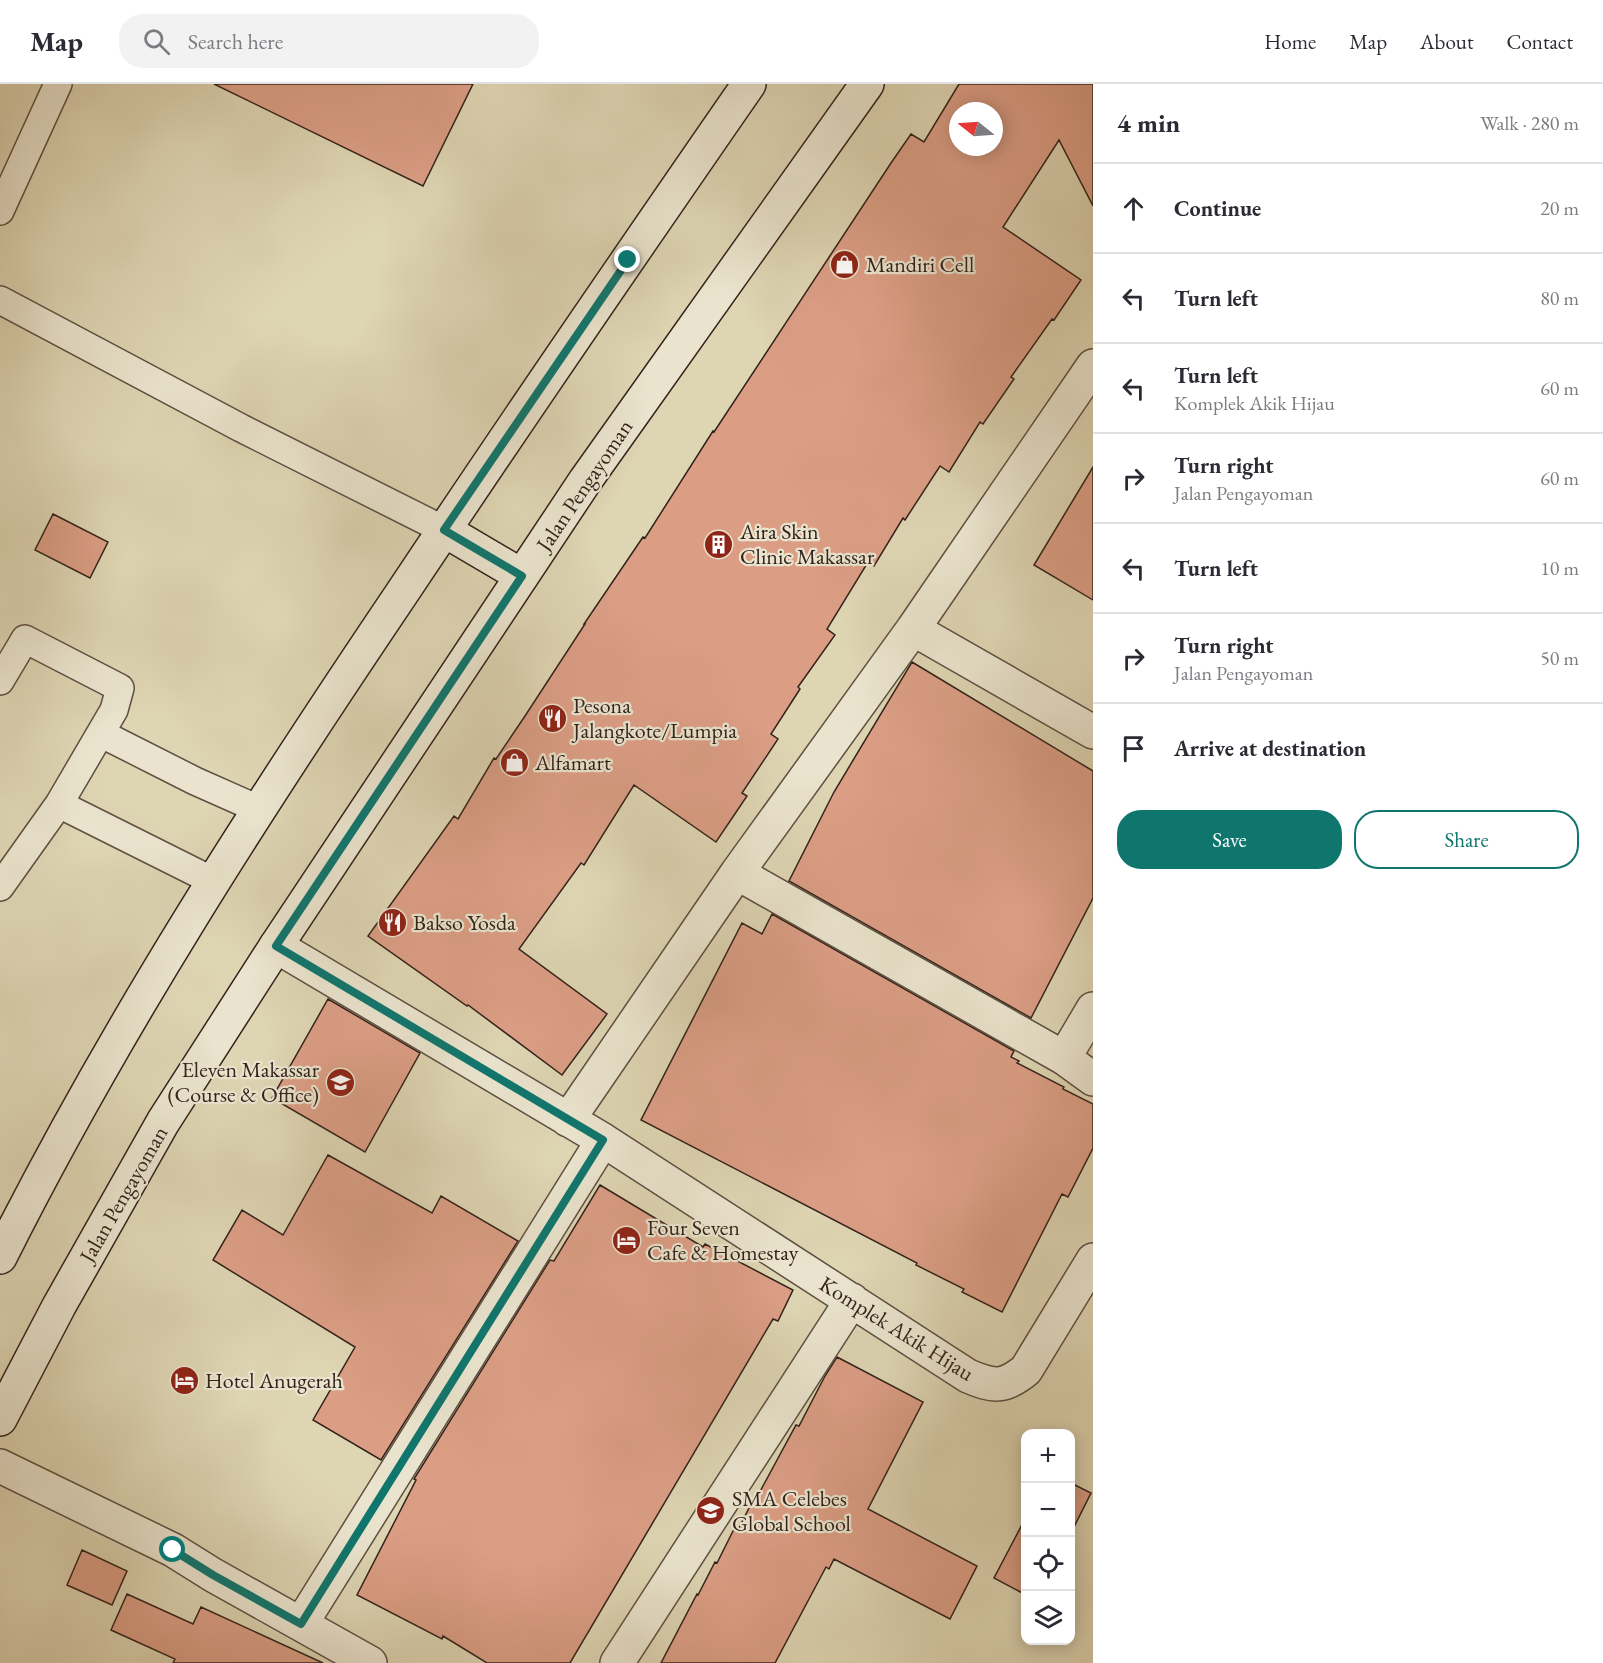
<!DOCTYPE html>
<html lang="en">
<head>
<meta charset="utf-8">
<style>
	:root { --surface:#fff; --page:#f2f2f3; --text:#2b2b33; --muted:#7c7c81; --line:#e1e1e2; --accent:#0f766e }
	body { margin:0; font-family:"EB Garamond",serif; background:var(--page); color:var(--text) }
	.controls { position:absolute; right:18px; bottom:18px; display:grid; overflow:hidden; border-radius:12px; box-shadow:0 3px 15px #0003 }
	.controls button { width:54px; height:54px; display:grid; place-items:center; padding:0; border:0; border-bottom:2px solid var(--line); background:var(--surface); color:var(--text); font:30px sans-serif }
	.compass { position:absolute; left:949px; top:18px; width:54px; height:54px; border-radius:50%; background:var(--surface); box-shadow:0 3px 15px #0003; rotate:287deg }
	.stop { position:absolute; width:18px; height:18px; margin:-14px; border:4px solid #0f766e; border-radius:50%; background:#fff }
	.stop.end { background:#0f766e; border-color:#fff; box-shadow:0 2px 6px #0008 }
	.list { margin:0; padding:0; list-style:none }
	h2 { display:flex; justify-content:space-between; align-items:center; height:78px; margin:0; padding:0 24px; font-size:26px }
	h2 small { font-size:20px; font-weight:400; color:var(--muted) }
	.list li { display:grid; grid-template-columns:39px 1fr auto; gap:18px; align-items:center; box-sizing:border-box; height:90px; padding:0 24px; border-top:2px solid var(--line) }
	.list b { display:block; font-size:22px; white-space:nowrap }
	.list p { margin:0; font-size:20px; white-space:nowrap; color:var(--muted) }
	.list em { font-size:20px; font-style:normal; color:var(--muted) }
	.actions { display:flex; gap:12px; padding:18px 24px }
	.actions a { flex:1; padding:14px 0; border:2px solid var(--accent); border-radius:24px; text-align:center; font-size:21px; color:var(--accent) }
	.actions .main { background:var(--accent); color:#fff }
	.icon { flex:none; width:33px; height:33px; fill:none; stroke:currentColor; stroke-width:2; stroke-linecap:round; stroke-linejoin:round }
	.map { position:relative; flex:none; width:1093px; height:1579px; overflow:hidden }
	header { display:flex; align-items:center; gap:36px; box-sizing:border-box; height:84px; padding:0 30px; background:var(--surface); border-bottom:2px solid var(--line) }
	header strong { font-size:28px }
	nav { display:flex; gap:33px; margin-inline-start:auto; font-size:21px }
	.search { width:420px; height:54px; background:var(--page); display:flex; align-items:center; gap:15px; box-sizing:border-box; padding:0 21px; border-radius:24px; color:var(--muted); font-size:22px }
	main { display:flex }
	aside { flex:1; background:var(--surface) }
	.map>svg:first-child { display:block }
	.building { fill:#db9e85; stroke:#33221b; stroke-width:1.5; fill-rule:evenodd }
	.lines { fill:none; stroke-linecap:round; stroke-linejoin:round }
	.lane-casing { stroke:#5e4f41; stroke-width:30 }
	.street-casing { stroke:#5e4f41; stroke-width:36 }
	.secondary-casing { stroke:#33221b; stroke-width:36 }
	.lane { stroke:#eae4ce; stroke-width:27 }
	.street { stroke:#eae4ce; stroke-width:33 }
	.secondary { stroke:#eae4ce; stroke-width:33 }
	.route { stroke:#0f766e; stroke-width:8 }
	.labels { text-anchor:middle; stroke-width:4.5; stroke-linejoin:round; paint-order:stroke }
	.poi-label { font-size:22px; fill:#33221b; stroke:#eae4ce; text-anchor:start }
	.street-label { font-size:22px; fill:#33221b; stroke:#eae4ce }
</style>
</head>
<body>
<header>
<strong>Map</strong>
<div class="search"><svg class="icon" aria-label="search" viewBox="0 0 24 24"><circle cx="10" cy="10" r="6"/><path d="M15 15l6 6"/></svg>Search here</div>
<nav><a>Home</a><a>Map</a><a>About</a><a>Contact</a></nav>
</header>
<main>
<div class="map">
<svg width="1093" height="1579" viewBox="0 0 1093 1579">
	<rect width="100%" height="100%" fill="#ded5b3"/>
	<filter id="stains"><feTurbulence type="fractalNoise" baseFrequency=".00333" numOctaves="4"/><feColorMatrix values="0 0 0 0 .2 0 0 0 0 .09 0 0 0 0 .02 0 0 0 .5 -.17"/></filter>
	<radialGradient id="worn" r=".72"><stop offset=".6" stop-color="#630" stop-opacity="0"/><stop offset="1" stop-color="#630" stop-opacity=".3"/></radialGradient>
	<path class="building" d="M214 0H473L423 102Z
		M959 0H1093V122L1059 56 1003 143 1081 196 1054 236 1052 235 1011 293 1014 295 983 340 980 338 949 388 940 382 905 436 903 434 874 482 868 478 827 545 835 551 798 603 800 605 771 650 778 655 742 709 747 712 716 758 634 701 584 781 581 779 519 865 607 930 562 991 468 921 467 922 368 852 454 732 458 735 494 674 496 675 525 632 585 540H584L643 453 645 454 713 347 714 348 891 79 911 50 924 58ZM958 27H994V63H958Z
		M1093 383V516L1034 481Z
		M53 430 108 458 90 494 35 466Z
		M912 578 1093 687V814L1031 934 789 797 834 708Z
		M772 830 1014 967 1011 973 1019 977 1017 979 1064 1003 1063 1005 1093 1020V1064L1068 1113 1062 1110 1002 1228 962 1208 964 1205 916 1181 917 1179 641 1036 742 839 762 850Z
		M328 915 420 969 365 1068 272 1014Z
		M328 1071 432 1129 441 1112 518 1157 381 1376 313 1336 355 1263 213 1176 242 1126 283 1151Z
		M600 1101 703 1163 705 1160 793 1206 778 1237 773 1235 570 1579H487L443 1552 442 1555 357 1511 416 1396 414 1395 550 1176 554 1177Z
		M837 1273 923 1318 868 1425 977 1482 950 1535 834 1475 829 1485 826 1483 775 1579H661L697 1510 698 1511 715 1478 717 1479 734 1445 738 1446 755 1412 757 1413 796 1341 799 1342 825 1292Z
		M1071 1399 1091 1409 1071 1449Z
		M1026 1433V1511L994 1494Z
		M82 1466 127 1487 112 1521 67 1501Z
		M127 1510 193 1540 201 1523 323 1579H173L175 1575 111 1546Z"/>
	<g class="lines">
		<defs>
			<path id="lane" d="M0 127 58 0
				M0 216 241 344 444 446
				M0 597 25 555 120 604 114 626 59 720
				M102 650 195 697 258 725
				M0 803 59 720 213 797"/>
			<path id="street" d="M913 545 1093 648
				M737 789 1064 974 1093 995
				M276 862 603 1056 968 1292C994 1303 1004 1304 1026 1286L1093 1176
				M1064 974 1093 925
				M568 1036 737 789 913 545 1093 282
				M0 1382 173 1466 213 1491 370 1579
				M301 1540 603 1056
				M617 1579 852 1216"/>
			<path id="secondary" d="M444 446 522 492
				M0 1173C116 942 257 724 402 509 516 338 632 169 749 0
				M0 1335 59 1222 163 1038 276 862 585 397 867 0"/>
		</defs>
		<use href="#lane" class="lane-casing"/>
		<use href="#street" class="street-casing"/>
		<use href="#secondary" class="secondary-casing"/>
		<use href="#lane" class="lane"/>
		<use href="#street" class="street"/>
		<use href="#secondary" class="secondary"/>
	</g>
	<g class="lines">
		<path class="route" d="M173 1466 213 1491 301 1540 603 1056 276 862 522 492 444 446 628 176"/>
	</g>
	<defs>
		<symbol id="shop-disc" viewBox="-11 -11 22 22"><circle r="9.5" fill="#8f2418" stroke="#eae4ce"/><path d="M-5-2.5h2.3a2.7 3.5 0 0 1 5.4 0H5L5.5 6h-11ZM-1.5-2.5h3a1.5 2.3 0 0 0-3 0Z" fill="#fff"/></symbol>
		<symbol id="building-disc" viewBox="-11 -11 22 22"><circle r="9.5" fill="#8f2418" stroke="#eae4ce"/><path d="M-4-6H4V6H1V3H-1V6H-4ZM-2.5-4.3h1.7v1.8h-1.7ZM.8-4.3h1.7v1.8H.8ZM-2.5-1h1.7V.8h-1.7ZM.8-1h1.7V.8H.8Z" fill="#fff"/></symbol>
		<symbol id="restaurant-disc" viewBox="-11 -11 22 22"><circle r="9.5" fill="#8f2418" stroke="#eae4ce"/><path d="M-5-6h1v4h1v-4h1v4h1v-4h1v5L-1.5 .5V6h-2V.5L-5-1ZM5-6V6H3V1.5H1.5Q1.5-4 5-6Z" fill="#fff"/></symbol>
		<symbol id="school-disc" viewBox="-11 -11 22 22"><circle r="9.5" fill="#8f2418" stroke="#eae4ce"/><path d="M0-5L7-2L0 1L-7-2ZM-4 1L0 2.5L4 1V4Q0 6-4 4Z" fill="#fff"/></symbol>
		<symbol id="hotel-disc" viewBox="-11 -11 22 22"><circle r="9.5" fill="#8f2418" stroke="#eae4ce"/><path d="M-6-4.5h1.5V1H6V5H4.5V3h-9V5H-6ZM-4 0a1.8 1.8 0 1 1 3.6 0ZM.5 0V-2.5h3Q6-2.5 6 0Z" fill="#fff"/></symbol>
	</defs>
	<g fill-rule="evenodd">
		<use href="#shop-disc" x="828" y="164" width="33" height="33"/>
		<use href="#building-disc" x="702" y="444" width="33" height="33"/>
		<use href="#restaurant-disc" x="536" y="618" width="33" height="33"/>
		<use href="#shop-disc" x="498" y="662" width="33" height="33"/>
		<use href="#restaurant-disc" x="376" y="822" width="33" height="33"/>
		<use href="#school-disc" x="324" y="982" width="33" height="33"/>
		<use href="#hotel-disc" x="610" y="1140" width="33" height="33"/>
		<use href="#hotel-disc" x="168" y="1280" width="33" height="33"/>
		<use href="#school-disc" x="694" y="1410" width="33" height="33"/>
	</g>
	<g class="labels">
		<g class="poi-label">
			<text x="866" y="188">Mandiri Cell</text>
			<text x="740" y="455">Aira Skin<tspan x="740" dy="25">Clinic Makassar</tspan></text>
			<text x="573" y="629">Pesona<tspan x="573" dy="25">Jalangkote/Lumpia</tspan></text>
			<text x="535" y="686">Alfamart</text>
			<text x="413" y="846">Bakso Yosda</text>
			<text x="319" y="993" text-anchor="end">Eleven Makassar<tspan x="319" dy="25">(Course &amp; Office)</tspan></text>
			<text x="647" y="1151">Four Seven<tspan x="647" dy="25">Cafe &amp; Homestay</tspan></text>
			<text x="205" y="1304">Hotel Anugerah</text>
			<text x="732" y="1422">SMA Celebes<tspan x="732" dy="25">Global School</tspan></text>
		</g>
		<g class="street-label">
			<text transform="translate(584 401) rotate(-56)" y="8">Jalan Pengayoman</text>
			<text transform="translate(123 1110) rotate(-60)" y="8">Jalan Pengayoman</text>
			<text transform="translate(897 1244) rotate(32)" y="8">Komplek Akik Hijau</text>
		</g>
	</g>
	<rect width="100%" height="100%" filter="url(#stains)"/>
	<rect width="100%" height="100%" fill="url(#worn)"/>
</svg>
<div class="controls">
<button>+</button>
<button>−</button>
<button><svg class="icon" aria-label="locate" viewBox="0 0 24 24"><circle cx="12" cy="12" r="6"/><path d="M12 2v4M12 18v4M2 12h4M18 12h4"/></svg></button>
<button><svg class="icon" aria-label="layers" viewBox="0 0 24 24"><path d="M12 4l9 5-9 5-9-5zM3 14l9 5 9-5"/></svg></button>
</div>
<svg class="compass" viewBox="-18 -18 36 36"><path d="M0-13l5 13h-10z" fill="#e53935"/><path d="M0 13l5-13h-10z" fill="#7c7c81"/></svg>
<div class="stop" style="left:173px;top:1466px"></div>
<div class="stop end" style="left:628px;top:176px"></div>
</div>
<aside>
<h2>4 min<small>Walk · 280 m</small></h2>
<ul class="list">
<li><svg class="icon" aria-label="ahead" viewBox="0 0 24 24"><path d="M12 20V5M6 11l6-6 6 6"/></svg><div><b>Continue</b></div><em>20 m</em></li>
<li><svg class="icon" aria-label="left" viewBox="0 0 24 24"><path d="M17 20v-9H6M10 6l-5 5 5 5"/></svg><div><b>Turn left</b></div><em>80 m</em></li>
<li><svg class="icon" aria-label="left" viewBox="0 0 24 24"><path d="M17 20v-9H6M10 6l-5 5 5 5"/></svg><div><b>Turn left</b><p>Komplek Akik Hijau</p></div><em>60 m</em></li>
<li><svg class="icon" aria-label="right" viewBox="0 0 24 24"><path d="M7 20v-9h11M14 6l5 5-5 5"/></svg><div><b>Turn right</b><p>Jalan Pengayoman</p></div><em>60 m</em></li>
<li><svg class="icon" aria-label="left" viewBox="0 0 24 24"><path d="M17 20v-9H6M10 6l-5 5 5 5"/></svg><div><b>Turn left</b></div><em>10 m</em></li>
<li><svg class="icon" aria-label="right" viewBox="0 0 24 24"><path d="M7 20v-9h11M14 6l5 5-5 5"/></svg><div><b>Turn right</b><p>Jalan Pengayoman</p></div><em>50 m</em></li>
<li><svg class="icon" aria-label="arrive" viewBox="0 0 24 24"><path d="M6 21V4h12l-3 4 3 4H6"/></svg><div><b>Arrive at destination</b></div></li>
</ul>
<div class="actions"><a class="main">Save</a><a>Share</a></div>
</aside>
</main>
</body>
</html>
